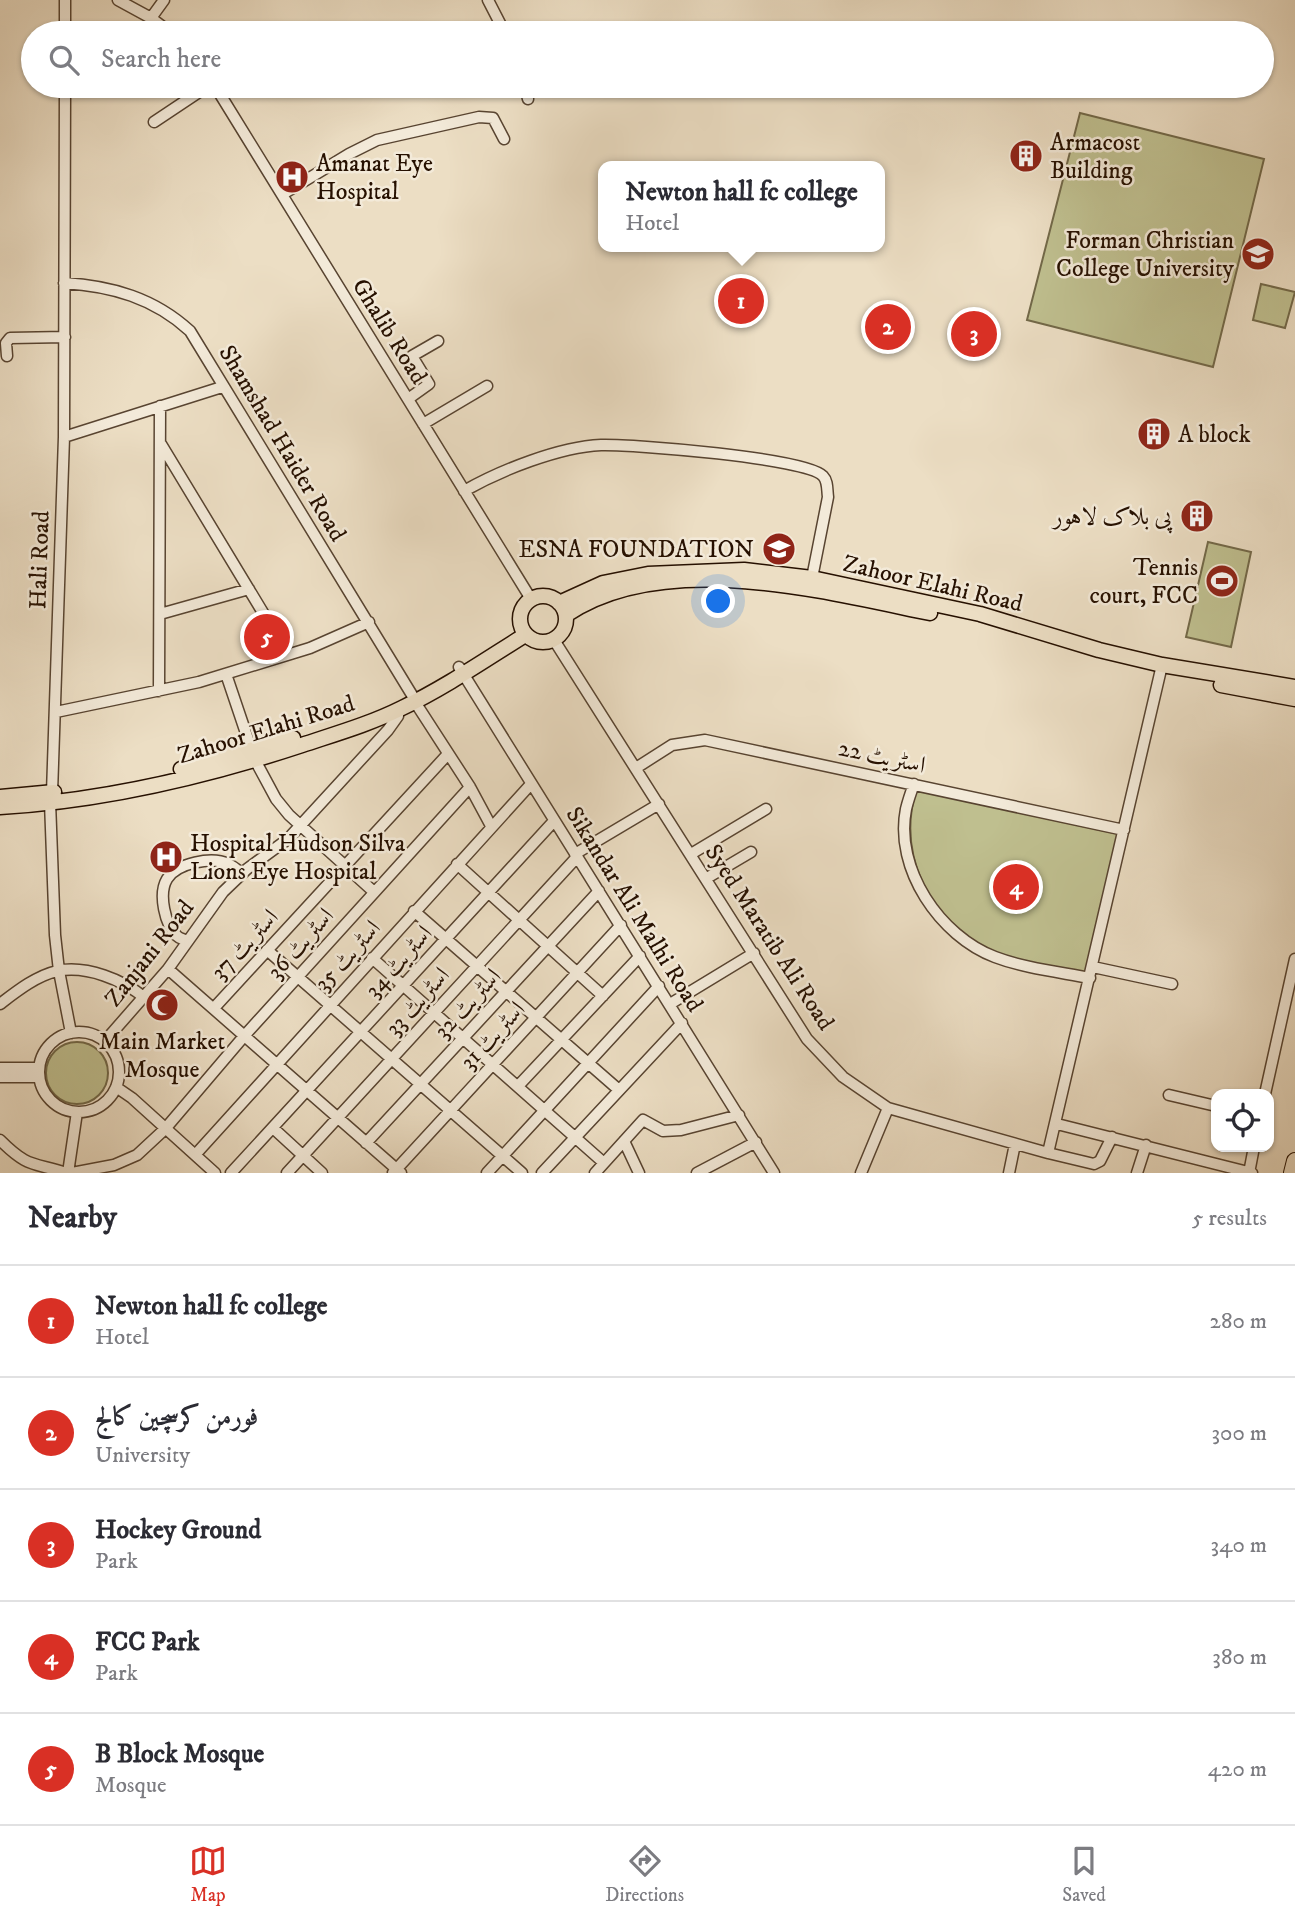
<!DOCTYPE html>
<html lang="en">
<head>
<meta charset="utf-8">
<style>
	:root { --surface:#fff; --page:#f7f7f7; --text:#2b2b33; --muted:#7c7c81; --line:#e1e1e2; --accent:#d93025 }
	body { margin:0; font-family:"IM FELL DW Pica",Amiri,serif; background:var(--page); color:var(--text) }
	.controls { position:absolute; right:21px; bottom:21px; display:grid; overflow:hidden; border-radius:14px; box-shadow:0 2px 5px #0004 }
	.controls button { width:63px; height:63px; display:grid; place-items:center; padding:0; border:0; border-bottom:2px solid var(--line); background:var(--surface); color:var(--text); font:35px sans-serif }
	.you { position:absolute; left:719px; top:602px; width:24px; height:24px; margin:-18px; border:5px solid #fff; border-radius:50%; background:#1a73e8; box-shadow:0 0 0 10px #1a73e833 }
	.badge { display:grid; place-items:center; width:46px; height:46px; border-radius:50%; background:var(--accent); color:#fff; font-size:23px; font-weight:700 }
	.pin { position:absolute; translate:-50% -50%; border:4px solid #fff; box-shadow:0 2px 7px #0006 }
	.popup { position:absolute; left:598px; top:161px; width:287px; height:91px; box-sizing:border-box; display:grid; place-content:center; border-radius:14px; background:var(--surface); filter:drop-shadow(0 2px 5px #0005); font-size:23px; white-space:nowrap; color:var(--muted) }
	.popup b { font-size:26px; color:var(--text) }
	.popup::after { content:''; position:absolute; left:50%; top:100%; margin-left:-14px; border:14px solid transparent; border-top-color:var(--surface) }
	.list { margin:0; padding:0; list-style:none }
	h2 { display:flex; justify-content:space-between; align-items:center; height:91px; margin:0; padding:0 28px; font-size:30px }
	h2 small { font-size:23px; font-weight:400; color:var(--muted) }
	.list li { display:grid; grid-template-columns:46px 1fr auto; gap:21px; align-items:center; box-sizing:border-box; height:112px; padding:0 28px; border-top:2px solid var(--line) }
	.list b { display:block; font-size:26px; white-space:nowrap }
	.list p { margin:0; font-size:23px; white-space:nowrap; color:var(--muted) }
	.list em { font-size:23px; font-style:normal; color:var(--muted) }
	.icon { flex:none; width:38px; height:38px; fill:none; stroke:currentColor; stroke-width:2; stroke-linecap:round; stroke-linejoin:round }
	.map { position:relative; flex:none; width:1295px; height:1173px; overflow:hidden }
	.search { position:absolute; background:var(--surface); box-shadow:0 2px 5px #0004; left:21px; right:21px; top:21px; height:77px; display:flex; align-items:center; gap:18px; box-sizing:border-box; padding:0 24px; border-radius:38px; color:var(--muted); font-size:26px }
	.sheet { height:651px; background:var(--surface) }
	nav { display:flex; justify-content:space-around; align-items:center; box-sizing:border-box; height:98px; border-top:2px solid var(--line); background:var(--surface); font-size:19px; color:var(--muted) }
	nav a { display:grid; justify-items:center; gap:4px }
	nav .on { color:var(--accent) }
	.map>svg:first-child { display:block }
	.green { fill:#bfbf8f; stroke:#726848; stroke-width:2 }
	.lines { fill:none; stroke-linecap:round; stroke-linejoin:round }
	.minor-casing { stroke:#584431; stroke-width:13 }
	.major-casing { stroke:#261000; stroke-width:17 }
	.highway-casing { stroke:#261000; stroke-width:18 }
	.minor { stroke:#f3ead9; stroke-width:10 }
	.major { stroke:#ecdec4; stroke-width:14 }
	.highway { stroke:#ecdec4; stroke-width:16 }
	.labels { text-anchor:middle; stroke-width:5; stroke-linejoin:round; paint-order:stroke }
	.poi-label { font-size:24px; fill:#261000; stroke:#f3ead9; text-anchor:start }
	.street-label { font-size:24px; fill:#261000; stroke:#f3ead9 }
</style>
</head>
<body>
<div class="map">
<svg width="1295" height="1173" viewBox="0 0 1295 1173">
	<rect width="100%" height="100%" fill="#ecdec4"/>
	<filter id="stains"><feTurbulence type="fractalNoise" baseFrequency=".00286" numOctaves="4"/><feColorMatrix values="0 0 0 0 .2 0 0 0 0 .09 0 0 0 0 .02 0 0 0 .5 -.17"/></filter>
	<radialGradient id="worn" r=".72"><stop offset=".6" stop-color="#630" stop-opacity="0"/><stop offset="1" stop-color="#630" stop-opacity=".3"/></radialGradient>
	<path class="green" d="M1080 113 1264 159 1213 367 1027 320Z
		M1261 284 1295 292 1285 328 1253 320Z
		M1208 542 1251 552 1231 647 1186 637Z
		M916 790 1119 834 1087 974C1057 968 1015 965 988 951 929 920 897 855 916 790Z
		M46 1073a31 31 0 1 1 62 0a31 31 0 1 1-62 0Z"/>
	<g class="lines">
		<defs>
			<path id="minor" d="M118 0 151 18 171 33
				M488 0 505 33
				M151 18 164 0
				M65 33V0
				M65 86 64 437 52 793 50 802 55 935 59 971 71 1033
				M215 86 531 599
				M525 86 528 99
				M154 122 208 86
				M283 194 349 154 377 140 479 117 493 118 504 139
				M64 283C112 286 154 298 190 331L412 695
				M7 356 6 343 10 338 65 337
				M408 399 429 384 412 356 438 341
				M423 424 487 386
				M64 437 222 387
				M161 444 288 654
				M464 491C501 470 559 447 601 445 632 444 807 458 823 476 828 481 827 490 828 497L811 583
				M160 614 249 589
				M554 640 807 1039 843 1077 888 1108 1048 1153 1162 665
				M459 667 774 1173
				M226 674 255 760 276 799 289 815 374 892
				M159 691 160 406
				M415 702 470 787 491 826
				M56 712 199 682 310 648 369 622
				M636 768 672 745 705 740 1124 830
				M914 784C911 792 908 801 906 809 894 869 940 936 995 957 1024 968 1059 972 1090 978
				M575 854 659 804
				M691 854 766 809
				M457 864 603 996
				M707 878 751 852
				M414 911 619 1090
				M187 941C184 939 180 939 177 936 165 925 158 894 167 879 177 863 212 856 228 864 233 866 237 870 242 873
				M267 950 522 1173
				M372 958 604 1163
				M1093 967 1172 984
				M168 969 401 1173
				M0 1004C17 991 36 976 57 971 87 965 123 980 145 998
				M670 1004 754 953
				M214 1008 448 754
				M39 1072a40 40 0 1 1 80 0a40 40 0 1 1-80 0Z
				M105 1041 168 969 223 892 247 869 288 839 388 730 398 716V710
				M0 1068H39
				M0 1077H39
				M519 1085 640 956
				M116 1087 132 1098 215 1173
				M1265 1094 1295 959
				M1169 1095 1216 1106
				M1057 1124 1252 1173
				M273 1128 322 1173
				M0 1140C28 1168 32 1162 66 1173
				M624 1141 639 1173
				M366 1143 599 891
				M1048 1153 1094 1164 1100 1161 1112 1137
				M195 1155 531 784
				M68 1173 77 1112
				M72 1173 114 1165 137 1155 165 1129 245 1035 470 787
				M231 1173 554 821
				M287 1173 577 857
				M393 1173 621 925
				M487 1173 659 986
				M542 1173 682 1023
				M595 1173 643 1120 663 1131 681 1130 739 1115
				M697 1173 756 1142
				M861 1173 888 1108
				M1009 1173 1015 1144
				M1137 1173 1146 1145
				M1249 1173 1254 1147"/>
			<path id="major" d="M520 619a23 23 0 1 1 46 0a23 23 0 1 1-46 0Z
				M559 603 603 583 648 574 744 570 812 578 980 614 1099 650 1162 665 1295 687
				M566 615C663 549 823 591 930 613
				M1221 685 1295 699
				M181 769 293 738
				M0 797 54 792
				M0 807C102 801 205 777 302 745 335 734 370 724 402 708 444 688 485 660 525 635"/>
			<path id="highway" d="M1292 1173 1295 1161"/>
		</defs>
		<use href="#minor" class="minor-casing"/>
		<use href="#major" class="major-casing"/>
		<use href="#highway" class="highway-casing"/>
		<use href="#minor" class="minor"/>
		<use href="#major" class="major"/>
		<use href="#highway" class="highway"/>
	</g>
	<defs>
		<symbol id="building-disc" viewBox="-11 -11 22 22"><circle r="9.5" fill="#8f2418" stroke="#f3ead9"/><path d="M-4-6H4V6H1V3H-1V6H-4ZM-2.5-4.3h1.7v1.8h-1.7ZM.8-4.3h1.7v1.8H.8ZM-2.5-1h1.7V.8h-1.7ZM.8-1h1.7V.8H.8Z" fill="#fff"/></symbol>
		<symbol id="hospital-disc" viewBox="-11 -11 22 22"><circle r="9.5" fill="#8f2418" stroke="#f3ead9"/><path d="M-5-5h3v3.5h4V-5h3V5h-3V1.5h-4V5h-3Z" fill="#fff"/></symbol>
		<symbol id="university-disc" viewBox="-11 -11 22 22"><circle r="9.5" fill="#8f2418" stroke="#f3ead9"/><path d="M0-5L7-2L0 1L-7-2ZM-4 1L0 2.5L4 1V4Q0 6-4 4Z" fill="#fff"/></symbol>
		<symbol id="school-disc" viewBox="-11 -11 22 22"><circle r="9.5" fill="#8f2418" stroke="#f3ead9"/><path d="M0-5L7-2L0 1L-7-2ZM-4 1L0 2.5L4 1V4Q0 6-4 4Z" fill="#fff"/></symbol>
		<symbol id="stadium-disc" viewBox="-11 -11 22 22"><circle r="9.5" fill="#8f2418" stroke="#f3ead9"/><path d="M0-5a6.5 5 0 1 0 0 10a6.5 5 0 1 0 0-10ZM-3.5-1.8h7v3.6h-7Z" fill="#fff"/></symbol>
		<symbol id="mosque-disc" viewBox="-11 -11 22 22"><circle r="9.5" fill="#8f2418" stroke="#f3ead9"/><path d="M3.5-4.9A6 6 0 1 0 3.5 4.9A5 5 0 1 1 3.5-4.9Z" fill="#fff"/></symbol>
	</defs>
	<g fill-rule="evenodd">
		<use href="#building-disc" x="1007" y="137" width="38" height="38"/>
		<use href="#hospital-disc" x="273" y="158" width="38" height="38"/>
		<use href="#university-disc" x="1239" y="235" width="38" height="38"/>
		<use href="#building-disc" x="1135" y="415" width="38" height="38"/>
		<use href="#building-disc" x="1178" y="497" width="38" height="38"/>
		<use href="#school-disc" x="760" y="530" width="38" height="38"/>
		<use href="#stadium-disc" x="1203" y="562" width="38" height="38"/>
		<use href="#hospital-disc" x="147" y="838" width="38" height="38"/>
		<use href="#mosque-disc" x="143" y="986" width="38" height="38"/>
	</g>
	<g class="labels">
		<g class="poi-label">
			<text x="1050" y="150">Armacost<tspan x="1050" dy="28">Building</tspan></text>
			<text x="316" y="171">Amanat Eye<tspan x="316" dy="28">Hospital</tspan></text>
			<text x="1234" y="248" text-anchor="end">Forman Christian<tspan x="1234" dy="28">College University</tspan></text>
			<text x="1178" y="442">A block</text>
			<text x="1172" y="524" text-anchor="end">پی بلاک لاہور</text>
			<text x="754" y="557" text-anchor="end">ESNA FOUNDATION</text>
			<text x="1198" y="575" text-anchor="end">Tennis<tspan x="1198" dy="28">court, FCC</tspan></text>
			<text x="190" y="851">Hospital Hudson Silva<tspan x="190" dy="28">Lions Eye Hospital</tspan></text>
			<text x="162" y="1049" text-anchor="middle">Main Market<tspan x="162" dy="28">Mosque</tspan></text>
		</g>
		<g class="street-label">
			<text transform="translate(390 331) rotate(58)" y="8">Ghalib Road</text>
			<text transform="translate(283 443) rotate(59)" y="8">Shamshad Haider Road</text>
			<text transform="translate(39 560) rotate(-88)" y="8">Hali Road</text>
			<text transform="translate(933 583) rotate(13)" y="8">Zahoor Elahi Road</text>
			<text transform="translate(266 729) rotate(-17)" y="8">Zahoor Elahi Road</text>
			<text transform="translate(882 756) rotate(12)" y="8">اسٹریٹ 22</text>
			<text transform="translate(635 909) rotate(58)" y="8">Sikandar Ali Malhi Road</text>
			<text transform="translate(770 937) rotate(57)" y="8">Syed Maratib Ali Road</text>
			<text transform="translate(300 943) rotate(-48)" y="8">اسٹریٹ 36</text>
			<text transform="translate(244 944) rotate(-47)" y="8">اسٹریٹ 37</text>
			<text transform="translate(149 953) rotate(-52)" y="8">Zanjani Road</text>
			<text transform="translate(347 955) rotate(-48)" y="8">اسٹریٹ 35</text>
			<text transform="translate(398 961) rotate(-48)" y="8">اسٹریٹ 34</text>
			<text transform="translate(417 1001) rotate(-48)" y="8">اسٹریٹ 33</text>
			<text transform="translate(467 1003) rotate(-47)" y="8">اسٹریٹ 32</text>
			<text transform="translate(492 1035) rotate(-47)" y="8">اسٹریٹ 31</text>
		</g>
	</g>
	<rect width="100%" height="100%" filter="url(#stains)"/>
	<rect width="100%" height="100%" fill="url(#worn)"/>
</svg>
<div class="controls">
<button><svg class="icon" aria-label="locate" viewBox="0 0 24 24"><circle cx="12" cy="12" r="6"/><path d="M12 2v4M12 18v4M2 12h4M18 12h4"/></svg></button>
</div>
<div class="you"></div>
<div class="pin badge" style="left:741px;top:301px">1</div>
<div class="popup"><b>Newton hall fc college</b>Hotel</div>
<div class="pin badge" style="left:888px;top:327px">2</div>
<div class="pin badge" style="left:974px;top:334px">3</div>
<div class="pin badge" style="left:1016px;top:887px">4</div>
<div class="pin badge" style="left:267px;top:637px">5</div>
<div class="search"><svg class="icon" aria-label="search" viewBox="0 0 24 24"><circle cx="10" cy="10" r="6"/><path d="M15 15l6 6"/></svg>Search here</div>
</div>
<section class="sheet">
<h2>Nearby<small>5 results</small></h2>
<ul class="list">
<li><span class="badge">1</span><div><b>Newton hall fc college</b><p>Hotel</p></div><em>280 m</em></li>
<li><span class="badge">2</span><div><b>فورمن کرسچین کالج</b><p>University</p></div><em>300 m</em></li>
<li><span class="badge">3</span><div><b>Hockey Ground</b><p>Park</p></div><em>340 m</em></li>
<li><span class="badge">4</span><div><b>FCC Park</b><p>Park</p></div><em>380 m</em></li>
<li><span class="badge">5</span><div><b>B Block Mosque</b><p>Mosque</p></div><em>420 m</em></li>
</ul>
</section>
<nav>
<a class="on"><svg class="icon" aria-label="map" viewBox="0 0 24 24"><path d="M3 6l6-2 6 2 6-2v14l-6 2-6-2-6 2zM9 4v14M15 6v14"/></svg>Map</a>
<a><svg class="icon" aria-label="directions" viewBox="0 0 24 24"><path d="M12 3l9 9-9 9-9-9zM9 14v-3h6M13 9l2 2-2 2"/></svg>Directions</a>
<a><svg class="icon" aria-label="saved" viewBox="0 0 24 24"><path d="M7 4h10v16l-5-4-5 4z"/></svg>Saved</a>
</nav>
</body>
</html>
